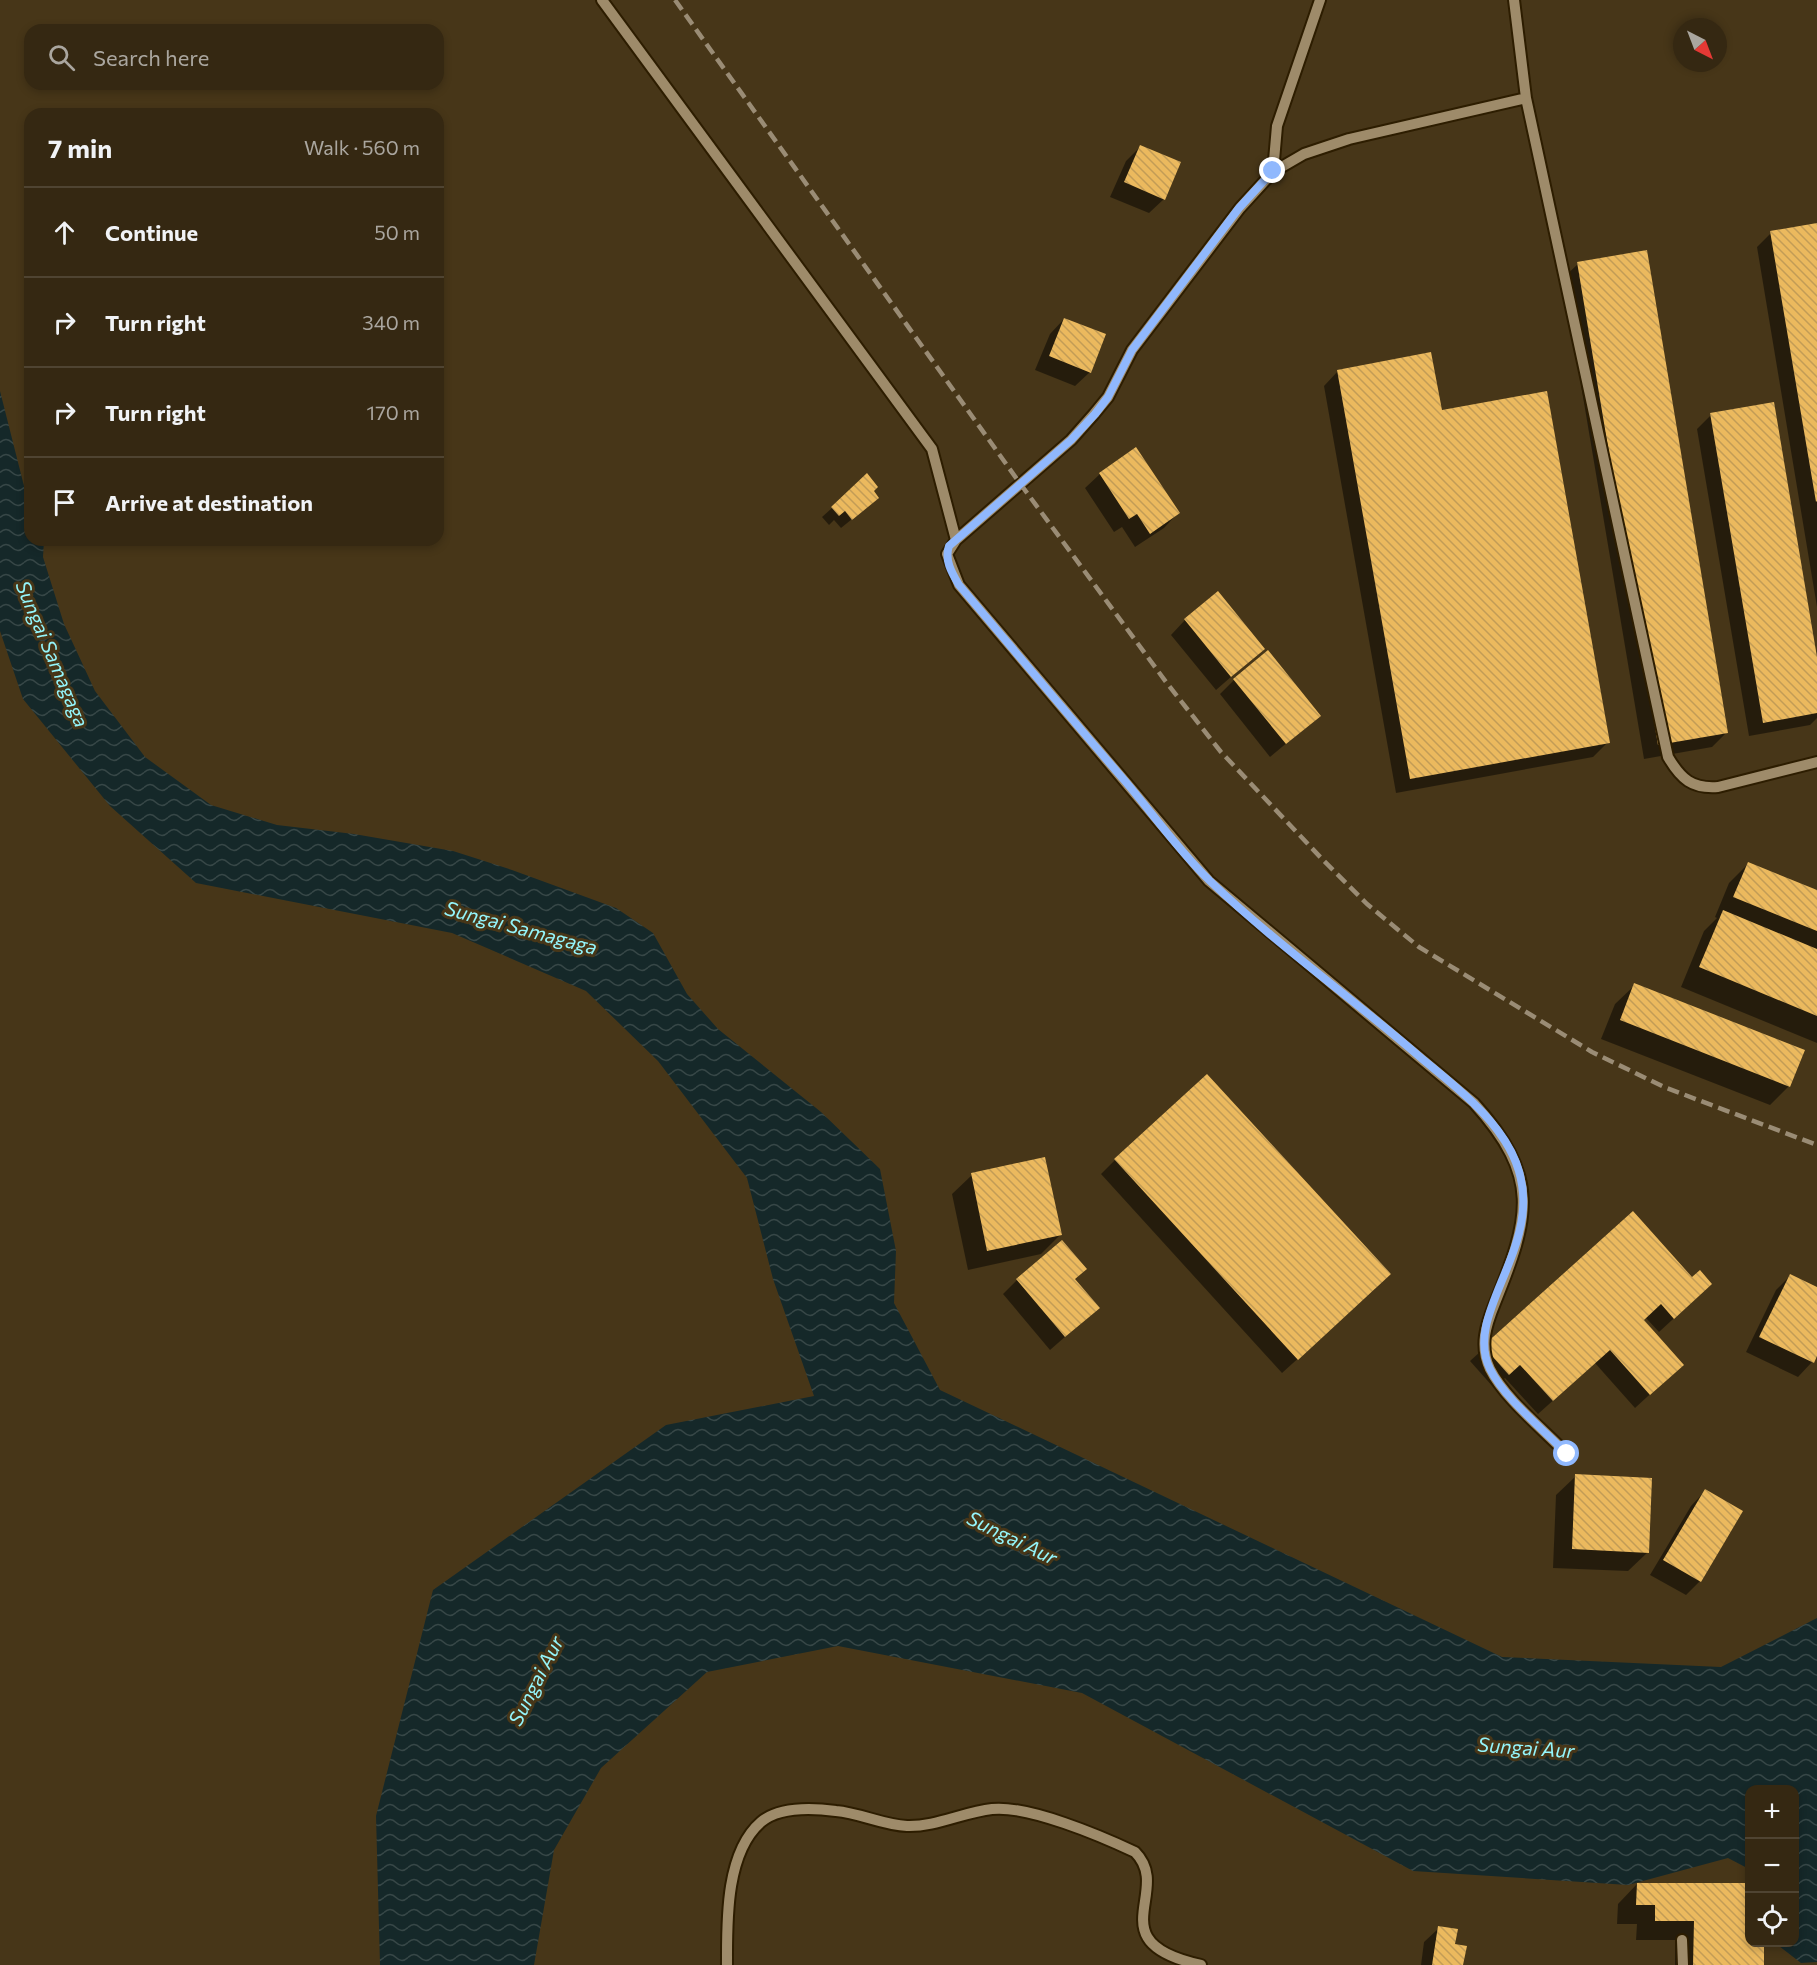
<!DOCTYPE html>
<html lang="en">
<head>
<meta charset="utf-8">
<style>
	:root { --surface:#352812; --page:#403420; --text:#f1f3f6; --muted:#aaa69f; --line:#4f4432 }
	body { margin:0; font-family:Commissioner,sans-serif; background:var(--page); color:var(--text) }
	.controls { position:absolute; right:18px; bottom:18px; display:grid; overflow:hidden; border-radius:12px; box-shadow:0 3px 9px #0003 }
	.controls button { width:54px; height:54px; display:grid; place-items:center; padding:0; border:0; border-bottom:2px solid var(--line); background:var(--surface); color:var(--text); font:30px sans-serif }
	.compass { position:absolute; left:1673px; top:18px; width:54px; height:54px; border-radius:50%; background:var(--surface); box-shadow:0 3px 9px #0003; rotate:138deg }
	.stop { position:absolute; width:18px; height:18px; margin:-14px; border:4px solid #90b8fd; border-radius:50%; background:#fff }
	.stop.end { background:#90b8fd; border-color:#fff; box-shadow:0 2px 6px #0008 }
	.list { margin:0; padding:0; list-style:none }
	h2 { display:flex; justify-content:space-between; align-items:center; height:78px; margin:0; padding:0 24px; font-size:26px }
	h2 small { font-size:20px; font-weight:400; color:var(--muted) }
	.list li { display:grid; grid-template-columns:39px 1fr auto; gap:18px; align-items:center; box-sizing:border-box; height:90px; padding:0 24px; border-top:2px solid var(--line) }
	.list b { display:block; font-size:22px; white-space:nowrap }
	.list em { font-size:20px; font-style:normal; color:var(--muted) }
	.icon { flex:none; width:33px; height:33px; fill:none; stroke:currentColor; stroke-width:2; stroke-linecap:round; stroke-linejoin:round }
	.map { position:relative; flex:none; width:1817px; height:1965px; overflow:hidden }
	.search { position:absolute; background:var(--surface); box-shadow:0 3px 9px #0003; left:24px; top:24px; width:420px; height:66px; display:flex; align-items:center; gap:15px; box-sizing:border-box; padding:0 21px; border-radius:18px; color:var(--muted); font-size:22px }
	.panel { position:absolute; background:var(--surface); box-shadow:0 3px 9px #0003; left:24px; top:108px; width:420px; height:438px; border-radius:18px }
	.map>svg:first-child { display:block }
	.water { fill:url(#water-waves) }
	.shadow { fill:#0007 }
	.building { fill:url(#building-back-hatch) }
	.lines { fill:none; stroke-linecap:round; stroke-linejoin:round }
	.lane-casing { stroke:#2d1d00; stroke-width:14 }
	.lane { stroke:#9e8b6a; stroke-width:10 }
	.rail { stroke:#9a8c75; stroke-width:4.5; stroke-dasharray:12 6; stroke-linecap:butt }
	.route { stroke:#90b8fd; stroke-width:8 }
	.labels { text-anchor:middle; stroke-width:6; stroke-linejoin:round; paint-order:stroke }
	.water-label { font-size:20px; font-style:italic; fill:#94f5fb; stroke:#473618 }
</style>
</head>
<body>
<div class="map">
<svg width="1817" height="1965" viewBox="0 0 1817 1965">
	<defs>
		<pattern id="water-waves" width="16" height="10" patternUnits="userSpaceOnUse" patternTransform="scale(1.5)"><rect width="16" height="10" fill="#152829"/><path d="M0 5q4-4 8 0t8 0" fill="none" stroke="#374747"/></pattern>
		<pattern id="building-back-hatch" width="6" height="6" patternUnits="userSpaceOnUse" patternTransform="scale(1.5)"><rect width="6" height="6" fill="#ebb95e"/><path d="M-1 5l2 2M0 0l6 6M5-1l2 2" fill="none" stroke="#c29c56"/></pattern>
	</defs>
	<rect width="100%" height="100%" fill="#473618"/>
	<path class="water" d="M0 391 24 486 30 495V540H44L43 557 64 624 95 691 145 757 211 805 277 825 354 834 453 851 512 870 616 908 653 933 687 994 718 1029 821 1112 880 1169 896 1251 894 1303 940 1390 1502 1657 1721 1667 1817 1618V1962L1801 1963 1775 1943 1794 1942V1790H1750L1749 1869 1728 1858 1628 1885 1413 1871 1082 1693 838 1646 707 1672 601 1768 554 1850 534 1965H380L376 1816 433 1590 666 1425 814 1396 773 1279 747 1178 658 1061 586 991 452 933 196 883 110 806 23 699 0 631Z"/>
	<path class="shadow" d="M1141 146 1164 199 1149 213 1110 197 1126 161Z
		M1817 225V607L1757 247 1771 233Z
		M1578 264 1727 732 1712 747 1644 759 1563 278Z
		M1064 319 1090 372 1075 386 1035 370 1050 334Z
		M1338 371 1440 412 1608 742 1593 757 1396 793 1324 386Z
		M1711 415 1817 666V718L1810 725 1749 736 1697 429Z
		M1136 449 1178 513 1164 528 1135 547 1122 527 1114 532 1085 488 1100 474Z
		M872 492 867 507 841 528 834 520 829 525 822 517 832 508Z
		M1185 620 1263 649 1216 690 1171 635Z
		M1234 680 1319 716 1270 757 1220 694Z
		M1748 864 1817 892V1043L1681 987 1704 931 1717 918 1715 917 1729 883Z
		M1635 985 1789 1086 1770 1105 1601 1039 1615 1004Z
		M1115 1160 1375 1289 1282 1373 1101 1174Z
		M972 1175 1060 1235 1041 1254 968 1270 952 1194Z
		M1633 1213 1696 1298 1659 1332 1646 1318 1643 1320 1682 1365 1635 1408 1595 1363 1538 1414 1505 1378 1494 1388 1470 1361Z
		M1790 1276 1817 1288V1353L1812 1362 1798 1377 1746 1352 1776 1290Z
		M1017 1280H1074L1098 1308 1050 1350 1003 1294Z
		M1576 1476 1648 1552 1628 1571 1553 1568 1556 1495Z
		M1705 1491 1700 1581 1686 1595 1650 1575 1691 1506Z
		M1637 1884 1750 1942 1763 1965H1675V1940H1636L1637 1924H1617L1618 1904Z
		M1439 1928 1462 1965H1421L1424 1942Z"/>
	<path class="building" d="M1140 145 1181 162 1165 200 1124 182Z
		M1817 223V501L1816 502 1770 231Z
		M1647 250 1728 733 1658 745 1577 262Z
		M1064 318 1106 334 1091 373 1049 356Z
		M1431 352 1442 410 1547 391 1610 743 1410 779 1337 370Z
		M1774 402 1817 657V713L1763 723 1710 413Z
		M1136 447 1180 513 1150 534 1137 514 1129 519 1099 473Z
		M867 473 878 487 874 491 879 498 852 520 845 511 839 516 831 507Z
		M1218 591 1265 649 1231 677 1184 619Z
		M1268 650 1321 716 1286 744 1233 679Z
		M1748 862 1817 890V931L1733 897Z
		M1723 910 1817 949V1016L1699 967Z
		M1634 983 1805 1050 1790 1087 1620 1020Z
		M1207 1074 1391 1274 1298 1360 1114 1159Z
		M1045 1157 1062 1235 987 1251 971 1173Z
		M1633 1211 1692 1277 1700 1270 1712 1284 1674 1319 1661 1304 1644 1320 1684 1365 1650 1395 1610 1350 1553 1401 1520 1365 1509 1375 1483 1346Z
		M1062 1240 1087 1269 1075 1279 1100 1308 1065 1337 1016 1279Z
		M1790 1274 1817 1287V1356L1814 1363 1759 1337Z
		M1575 1474 1652 1478 1649 1553 1572 1549Z
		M1705 1489 1743 1511 1701 1582 1663 1560Z
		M1637 1883H1750V1942H1764V1965H1693L1694 1921H1655V1905H1636Z
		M1438 1926 1458 1929 1455 1944 1467 1946 1463 1965H1432Z"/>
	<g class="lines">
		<defs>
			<path id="lane" d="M602 0 932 449 956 540
				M1514 0 1526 98 1349 139 1304 154 1273 172 1240 208 1132 350 1108 397 1094 414 1071 440 956 540 947 554 959 585 1209 881 1474 1103C1541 1177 1530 1217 1495 1303 1486 1325 1479 1346 1490 1369 1505 1399 1543 1429 1567 1454
				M1526 98 1668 757C1681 779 1692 789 1718 787L1817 762
				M1273 172 1277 126 1320 0
				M1682 1940 1683 1965
				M727 1965C727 1923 725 1853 761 1822 780 1806 813 1808 836 1811 860 1813 883 1825 907 1826 935 1827 964 1812 992 1809 1028 1805 1101 1836 1135 1852 1174 1891 1096 1942 1201 1965"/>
		</defs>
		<use href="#lane" class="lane-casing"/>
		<use href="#lane" class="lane"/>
		<path class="rail" d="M675 0 1019 482 1166 682 1221 752 1323 860 1367 904 1419 947 1592 1052 1664 1087 1817 1145"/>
	</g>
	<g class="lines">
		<path class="route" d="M1273 171 1239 208 1132 350 1108 397 1095 414 1071 440 949 546C944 560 952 573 959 585 1014 650 1069 716 1125 781 1153 814 1179 851 1210 881 1276 944 1351 997 1420 1057 1451 1083 1483 1107 1505 1141 1564 1233 1459 1306 1490 1369 1505 1399 1543 1429 1567 1454"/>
	</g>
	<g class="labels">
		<g class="water-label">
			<text transform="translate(52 654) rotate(67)" y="7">Sungai Samagaga</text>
			<text transform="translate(521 928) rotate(15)" y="7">Sungai Samagaga</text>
			<text transform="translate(1012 1538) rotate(26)" y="7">Sungai Aur</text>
			<text transform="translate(536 1681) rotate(-63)" y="7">Sungai Aur</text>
			<text transform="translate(1526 1748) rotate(4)" y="7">Sungai Aur</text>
		</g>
	</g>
</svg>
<div class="controls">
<button>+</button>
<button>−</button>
<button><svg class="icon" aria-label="locate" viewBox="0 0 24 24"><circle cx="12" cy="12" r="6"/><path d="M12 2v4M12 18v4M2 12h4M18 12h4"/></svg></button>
</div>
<svg class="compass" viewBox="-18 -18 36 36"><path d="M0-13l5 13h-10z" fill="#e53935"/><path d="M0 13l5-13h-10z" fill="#aaa69f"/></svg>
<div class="stop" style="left:1567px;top:1454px"></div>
<div class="stop end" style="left:1273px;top:171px"></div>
<div class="search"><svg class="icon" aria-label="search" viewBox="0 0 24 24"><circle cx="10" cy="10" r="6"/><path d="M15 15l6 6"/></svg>Search here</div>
<section class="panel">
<h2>7 min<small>Walk · 560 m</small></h2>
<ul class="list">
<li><svg class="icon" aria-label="ahead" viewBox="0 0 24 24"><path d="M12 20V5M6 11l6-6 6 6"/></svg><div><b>Continue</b></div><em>50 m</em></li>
<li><svg class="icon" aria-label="right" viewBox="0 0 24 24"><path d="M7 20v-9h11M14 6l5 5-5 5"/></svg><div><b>Turn right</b></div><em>340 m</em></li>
<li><svg class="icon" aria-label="right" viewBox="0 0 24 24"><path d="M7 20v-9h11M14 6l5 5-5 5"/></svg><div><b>Turn right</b></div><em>170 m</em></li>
<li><svg class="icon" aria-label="arrive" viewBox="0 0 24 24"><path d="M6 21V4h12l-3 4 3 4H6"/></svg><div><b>Arrive at destination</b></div></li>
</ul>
</section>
</div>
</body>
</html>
